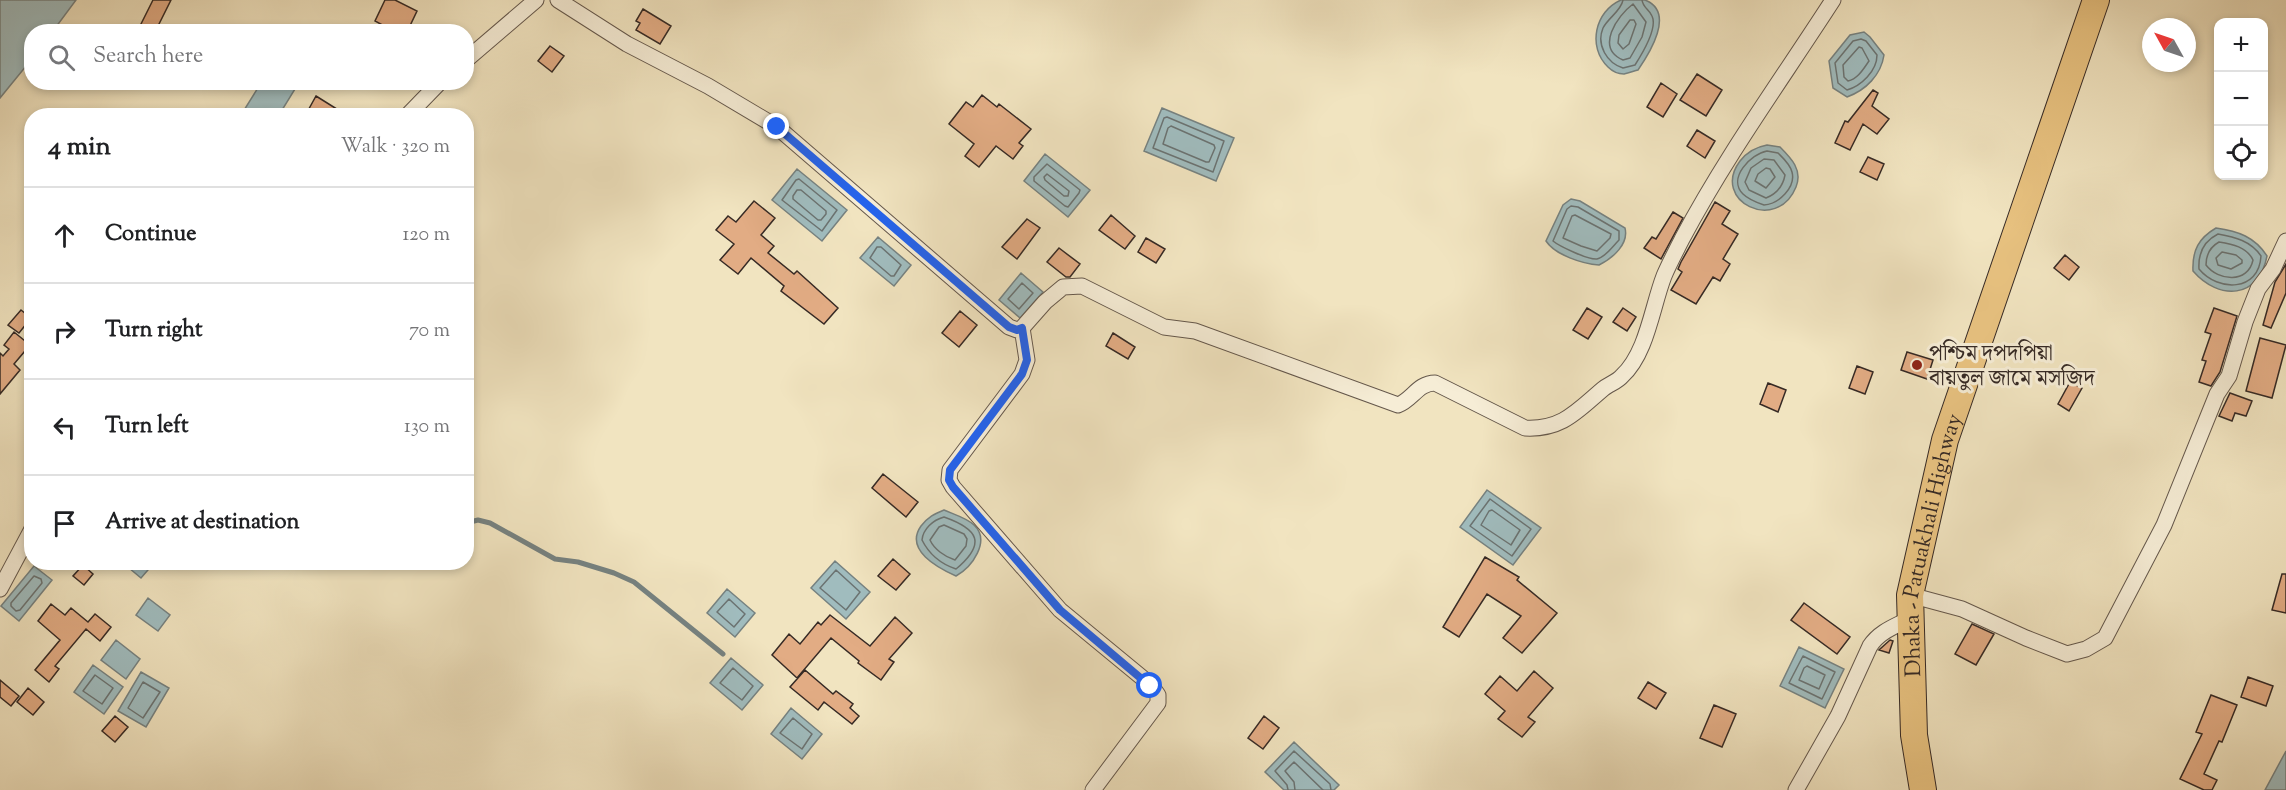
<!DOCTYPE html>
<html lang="en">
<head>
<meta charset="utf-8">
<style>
	:root { --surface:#fff; --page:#f6f6f6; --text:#202124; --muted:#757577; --line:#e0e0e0 }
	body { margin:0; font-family:"Sorts Mill Goudy","Noto Serif Bengali",serif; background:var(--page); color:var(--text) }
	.controls { position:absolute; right:18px; top:18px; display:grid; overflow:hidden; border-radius:12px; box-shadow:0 3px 9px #0003 }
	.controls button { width:54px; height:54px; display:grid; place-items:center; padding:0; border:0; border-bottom:2px solid var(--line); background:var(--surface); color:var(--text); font:30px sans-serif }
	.compass { position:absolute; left:2142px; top:18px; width:54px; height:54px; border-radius:50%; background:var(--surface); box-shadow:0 3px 9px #0003; rotate:310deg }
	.stop { position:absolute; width:18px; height:18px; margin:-14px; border:4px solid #2563eb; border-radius:50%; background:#fff }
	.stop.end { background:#2563eb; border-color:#fff; box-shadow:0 2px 6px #0008 }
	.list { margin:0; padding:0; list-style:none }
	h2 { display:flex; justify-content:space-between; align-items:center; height:78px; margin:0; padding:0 24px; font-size:26px }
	h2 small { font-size:20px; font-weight:400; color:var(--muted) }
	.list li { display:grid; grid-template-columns:39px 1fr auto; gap:18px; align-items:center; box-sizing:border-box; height:96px; padding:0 24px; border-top:2px solid var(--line) }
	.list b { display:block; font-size:22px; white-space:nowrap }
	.list em { font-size:20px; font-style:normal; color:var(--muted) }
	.icon { flex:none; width:33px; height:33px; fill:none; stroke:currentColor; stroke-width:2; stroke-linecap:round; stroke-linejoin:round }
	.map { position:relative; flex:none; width:2286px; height:790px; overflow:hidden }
	.search { position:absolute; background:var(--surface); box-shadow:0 3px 9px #0003; left:24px; top:24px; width:450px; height:66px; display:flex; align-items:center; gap:15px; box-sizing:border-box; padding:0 21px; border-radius:24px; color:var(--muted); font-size:22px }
	.panel { position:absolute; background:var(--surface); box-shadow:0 3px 9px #0003; left:24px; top:108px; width:450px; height:462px; border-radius:24px }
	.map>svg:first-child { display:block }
	.water { fill:#a0bcbe; stroke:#768281; stroke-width:1.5 }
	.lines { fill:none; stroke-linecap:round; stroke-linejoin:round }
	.shore { stroke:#6b7372; stroke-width:1.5 }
	.stream { stroke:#768281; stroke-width:5 }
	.building { fill:#e2ac84; stroke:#362a25; stroke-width:1.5 }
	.minor-casing { stroke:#65584c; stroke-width:17 }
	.trunk-casing { stroke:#362a25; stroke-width:28 }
	.minor { stroke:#f6edd6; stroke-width:15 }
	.trunk { stroke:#e8c280; stroke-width:26 }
	.route { stroke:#2563eb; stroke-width:8 }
	.poi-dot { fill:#8f2418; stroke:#f6edd6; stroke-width:2 }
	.labels { text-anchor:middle; stroke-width:6; stroke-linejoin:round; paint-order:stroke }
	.poi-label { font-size:22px; fill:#362a25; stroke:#f6edd6; text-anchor:start }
	.street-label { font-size:22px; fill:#362a25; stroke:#f6edd6 }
</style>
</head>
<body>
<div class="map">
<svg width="2286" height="790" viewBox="0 0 2286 790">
	<rect width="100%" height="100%" fill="#f1e4c0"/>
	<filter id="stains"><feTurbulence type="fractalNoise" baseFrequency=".00333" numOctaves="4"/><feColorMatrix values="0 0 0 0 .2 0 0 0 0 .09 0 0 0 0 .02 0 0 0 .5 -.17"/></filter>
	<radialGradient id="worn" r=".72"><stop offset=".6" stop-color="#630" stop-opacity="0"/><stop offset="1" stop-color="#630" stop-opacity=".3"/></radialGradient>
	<path class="water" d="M0 0H76L53 31 32 32 31 60 0 98Z
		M1621 0C1628 0 1639 0 1645 0 1676 12 1649 54 1638 70 1634 71 1629 73 1624 74 1618 74 1612 71 1608 67 1587 47 1595 11 1621 0Z
		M1864 32 1870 37 1884 55C1881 75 1866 90 1847 97L1833 88 1829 61 1850 35Z
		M261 83H285L295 89 279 115H241Z
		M1162 108 1234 138 1216 181 1144 151Z
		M1767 145 1780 147C1791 158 1803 170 1796 187 1777 234 1710 201 1740 161 1747 152 1756 147 1767 145Z
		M1045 154 1090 190 1068 217 1024 181Z
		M797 169 847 210 822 241 772 200Z
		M1571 199 1580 201 1625 228C1629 244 1613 258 1599 265 1583 264 1555 255 1546 241L1563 205Z
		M2216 228C2238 231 2255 237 2267 256 2259 299 2219 301 2193 271 2192 250 2199 238 2216 228Z
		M878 237 911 265 894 286 860 258Z
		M1021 273 1043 292 1020 318 999 300Z
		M1487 490 1541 528 1513 565 1460 527Z
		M944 510C953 514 967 518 974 525 991 541 972 567 956 576 938 568 904 550 921 526 928 517 934 514 944 510Z
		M835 561 870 592 846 619 811 588Z
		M154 563 141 578 123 563 154 562Z
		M34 566 52 580 19 621 1 606Z
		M727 589 755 613 735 637 707 613Z
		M148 598 170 615 158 631 136 615Z
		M116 640 140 659 126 679 101 660Z
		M1799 647 1844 669 1825 708 1780 686Z
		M731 658 763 685 742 710 710 683Z
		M93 665 123 687 104 714 74 692Z
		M141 672 169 688 146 727 118 711Z
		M791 708 822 734 802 759 771 734Z
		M1294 742 1339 785 1334 790H1284L1265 772Z
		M2286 751V790H2265Z"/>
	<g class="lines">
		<path class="shore" d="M1623 0C1621 11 1608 18 1603 28 1596 45 1607 63 1623 68L1635 65C1642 54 1658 28 1652 16 1649 9 1643 8 1642 0
			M1633 4 1646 22 1642 37 1630 58 1623 60C1595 48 1617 16 1633 4Z
			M1630 20H1634L1636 24 1629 44 1623 49 1618 43 1619 35Z
			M1861 39 1866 41 1877 55C1877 71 1861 86 1847 90L1838 83 1835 63 1853 41Z
			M1859 47 1862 48 1869 61C1864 68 1858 79 1848 81L1844 77 1843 65Z
			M1167 117 1224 141 1213 172 1153 148 1164 118Z
			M1171 126 1214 145 1215 148 1209 162H1206L1163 144 1168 128Z
			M1767 151 1778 153C1783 158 1790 164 1792 172 1796 187 1779 204 1764 205 1758 203 1748 199 1743 194 1727 178 1751 154 1767 151Z
			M1764 159 1774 160 1785 175C1783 186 1776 194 1766 198L1749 190 1745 182 1751 168Z
			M1047 164 1080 190 1079 193 1068 207 1065 206 1034 181V177Z
			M1766 168 1770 169 1775 177 1766 188 1755 181 1758 174Z
			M1047 174 1069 191 1068 196H1064L1045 180 1044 177Z
			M799 179 837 210 822 231 782 200 796 180Z
			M797 190H801L826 211V214L821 220H818L793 199V196Z
			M1571 206 1578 207 1619 231V240C1613 246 1606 257 1597 259 1588 260 1559 246 1553 241L1567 209Z
			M1575 215 1611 234 1610 238 1597 251 1581 246 1563 238 1572 216Z
			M2218 234C2235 237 2251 241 2261 256 2259 292 2218 292 2199 269 2198 253 2204 241 2218 234Z
			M2219 242C2232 244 2247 247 2253 260 2248 284 2218 281 2206 265 2206 255 2210 247 2219 242Z
			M877 247H881L901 265 894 276H891L870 258Z
			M2222 252 2236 255 2242 260V263L2231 269 2218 265 2216 258Z
			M1022 283 1033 293 1019 309 1008 299Z
			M1490 499 1531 529 1512 556 1470 526Z
			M1492 510 1520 530 1511 545 1481 525 1489 511Z
			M944 517C978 529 987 543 956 569 941 564 929 554 922 540 923 529 933 520 944 517Z
			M944 525 964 534 967 539 966 546 955 560C945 557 934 549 930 540L939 527Z
			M836 570 860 592 846 610 820 588Z
			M34 576 41 579 42 583 20 610 16 611 11 606V603Z
			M729 599 745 614 734 627 717 612Z
			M1803 656 1835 672 1822 699 1789 683Z
			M1807 666 1825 675 1819 689 1799 680 1804 668Z
			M733 668 753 686 742 700 720 683Z
			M95 675 113 688 102 704 83 691Z
			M143 682 160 692 143 718 128 708Z
			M793 718 812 734 802 749 780 733Z
			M1288 790 1287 785 1275 771 1294 751 1330 784 1331 790
			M1295 790 1294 782 1285 771 1294 762 1323 790"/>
		<path class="stream" d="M466 523 478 520 490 523 555 559 578 562 614 573 634 582 723 654"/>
	</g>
	<path class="building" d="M153 0H171L155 32H137Z
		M385 0H395L417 11 407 32H395L375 21Z
		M643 9 671 26 660 44 636 30 640 23 636 21Z
		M550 46 564 56 552 72 538 61Z
		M1697 74 1722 90 1706 116 1680 100Z
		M1661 83 1677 94 1663 117 1647 107Z
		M1873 90 1878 93 1872 106 1889 119 1877 134 1863 124 1850 150 1835 143 1845 121 1848 122Z
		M982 95 997 107 999 104 1031 129 1019 143 1023 146 1013 159 996 146 979 167 965 156 974 144 949 124 966 102 973 107Z
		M316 96 348 116H305Z
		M1697 130 1715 141 1705 158 1687 146Z
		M1868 157 1884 164 1877 180 1860 172Z
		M754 201 775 218 761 235 774 246 768 253 794 274 797 271 838 308 824 324 781 291 784 286 751 258 738 274 720 260 734 244 716 230 728 216 736 222Z
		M1715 202 1730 211 1722 224 1738 234 1723 259 1730 264 1720 281 1713 277 1696 304 1671 290 1682 272 1678 269 1681 262Z
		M1673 212 1683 218 1661 259 1644 248 1652 237 1656 239Z
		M1111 215 1135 236 1125 249 1099 230Z
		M1027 219 1040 228 1017 259 1002 247Z
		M1146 238 1165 249 1156 263 1138 252Z
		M1059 248 1080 264 1070 277H1066L1047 262Z
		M2065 255 2079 267 2069 280 2054 268Z
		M2286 264V293L2271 328 2263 325 2275 282Z
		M1587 308 1602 317 1588 339 1573 330Z
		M1623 308 1636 317 1627 331 1613 322Z
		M2214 308 2237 316 2220 372 2211 386 2199 382 2206 361 2202 360 2211 334 2205 332Z
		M21 310 31 318 19 333 8 325Z
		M960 311 977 325 959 347 942 333Z
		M14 332 30 345 14 364 20 370 0 394V353L3 356 9 349 4 345Z
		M1113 333 1135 347 1128 359 1106 346Z
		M2260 338 2286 345 2272 398 2246 391Z
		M1907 352 1933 360 1927 379 1901 370Z
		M1857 366 1873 372 1865 394 1849 388Z
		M2070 382 2082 388 2069 411 2058 404Z
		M1768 383 1786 390 1778 412 1760 404Z
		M2230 393 2252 401 2246 416 2235 413 2232 421 2219 416Z
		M883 474 918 502 906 517 872 488Z
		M1485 557 1519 577 1517 580 1557 613 1522 653 1503 638 1521 616 1487 594 1459 637 1443 627Z
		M893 559 910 574 896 590 878 576Z
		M83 565 93 574 84 585 73 576Z
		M2282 574H2286V613L2272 610Z
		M1804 603 1850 637 1837 654 1791 620Z
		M51 604 65 615 71 608 88 622 95 614 111 627 100 641 86 629 55 666 59 669 49 682 35 670 60 640 38 621Z
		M830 615 870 646 895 617 912 633 889 659 894 662 881 680 858 663 859 661 831 638 797 678 772 655 789 634 800 644 818 622 821 625Z
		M1972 624 1994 634 1976 665 1955 654Z
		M1890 640 1893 641 1889 653 1879 650Z
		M805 670 833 694 836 691 853 704 850 708 859 716 852 724 824 702 818 710 790 687Z
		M1534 671 1553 688 1528 717 1535 722 1522 737 1498 719 1505 711 1485 694 1500 676 1517 691Z
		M2248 677 2273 686 2266 706 2241 697Z
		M0 680 19 696 11 706 0 697Z
		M1648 682 1666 693 1656 709 1638 698Z
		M28 688 44 702 33 715 17 702Z
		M2211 695 2237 705 2222 742 2219 741 2204 774 2217 780 2212 790H2204L2180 779 2202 734 2196 732Z
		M1714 705 1736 714 1722 747 1700 738Z
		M115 716 128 727 115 742 102 731Z
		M1264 716 1279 728 1263 749 1248 738Z"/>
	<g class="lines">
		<defs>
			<path id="minor" d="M558 0 627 44 708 86 777 127 1009 327 1017 330 1022 328 1045 302 1063 287 1082 286 1164 327 1195 331 1398 405C1412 400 1418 383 1435 383L1525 428C1562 430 1577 411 1603 389 1609 384 1617 382 1622 376 1647 353 1652 307 1664 276 1669 264 1676 251 1682 239 1726 156 1782 79 1833 0
				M466 60 536 0
				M407 116 440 82
				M1022 328 1027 360 1022 374 950 470 949 480 953 487 1060 610 1151 685 1158 695V703L1093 790
				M0 589 32 529
				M1910 595 1962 609 2026 638 2067 654 2086 649 2105 638 2164 525 2217 394 2229 376 2245 322 2258 289 2273 269 2286 241
				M1796 790 1838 716 1870 646C1880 631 1896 626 1911 618"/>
			<g id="trunk">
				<path id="s1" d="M1923 790 1914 735 1910 595 1945 440 2096 0"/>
			</g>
		</defs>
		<use href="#minor" class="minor-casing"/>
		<use href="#trunk" class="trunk-casing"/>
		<use href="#minor" class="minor"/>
		<use href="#trunk" class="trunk"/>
	</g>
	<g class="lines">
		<path class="route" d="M777 127 1009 327 1017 330 1022 328 1027 360 1022 374 950 470 949 480 953 487 1060 610 1150 686"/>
	</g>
	<circle class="poi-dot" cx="1917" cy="365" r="6"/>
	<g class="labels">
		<g class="poi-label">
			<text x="1929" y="360">পশ্চিম দপদপিয়া<tspan x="1929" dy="25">বায়তুল জামে মসজিদ</tspan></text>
		</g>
		<g class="street-label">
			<text dy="8" stroke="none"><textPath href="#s1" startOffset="248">Dhaka - Patuakhali Highway</textPath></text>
		</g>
	</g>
	<rect width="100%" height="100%" filter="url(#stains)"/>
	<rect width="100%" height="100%" fill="url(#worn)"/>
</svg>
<div class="controls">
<button>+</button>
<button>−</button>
<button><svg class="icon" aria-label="locate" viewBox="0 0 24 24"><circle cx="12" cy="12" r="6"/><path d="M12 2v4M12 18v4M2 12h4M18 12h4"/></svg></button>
</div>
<svg class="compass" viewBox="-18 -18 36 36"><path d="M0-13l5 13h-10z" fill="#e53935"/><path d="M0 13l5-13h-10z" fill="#757577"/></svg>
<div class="stop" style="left:1150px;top:686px"></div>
<div class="stop end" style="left:777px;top:127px"></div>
<div class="search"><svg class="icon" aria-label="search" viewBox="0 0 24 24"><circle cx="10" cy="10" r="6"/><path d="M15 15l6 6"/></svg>Search here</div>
<section class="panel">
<h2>4 min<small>Walk · 320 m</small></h2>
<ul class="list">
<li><svg class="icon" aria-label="ahead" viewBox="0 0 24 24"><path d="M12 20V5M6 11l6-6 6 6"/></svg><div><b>Continue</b></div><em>120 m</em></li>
<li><svg class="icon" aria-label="right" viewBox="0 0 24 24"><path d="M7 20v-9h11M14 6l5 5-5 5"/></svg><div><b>Turn right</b></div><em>70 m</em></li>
<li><svg class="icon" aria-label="left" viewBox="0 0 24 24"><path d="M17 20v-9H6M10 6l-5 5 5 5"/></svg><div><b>Turn left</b></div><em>130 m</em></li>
<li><svg class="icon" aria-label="arrive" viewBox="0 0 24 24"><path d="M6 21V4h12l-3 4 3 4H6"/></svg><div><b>Arrive at destination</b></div></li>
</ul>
</section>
</div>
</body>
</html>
